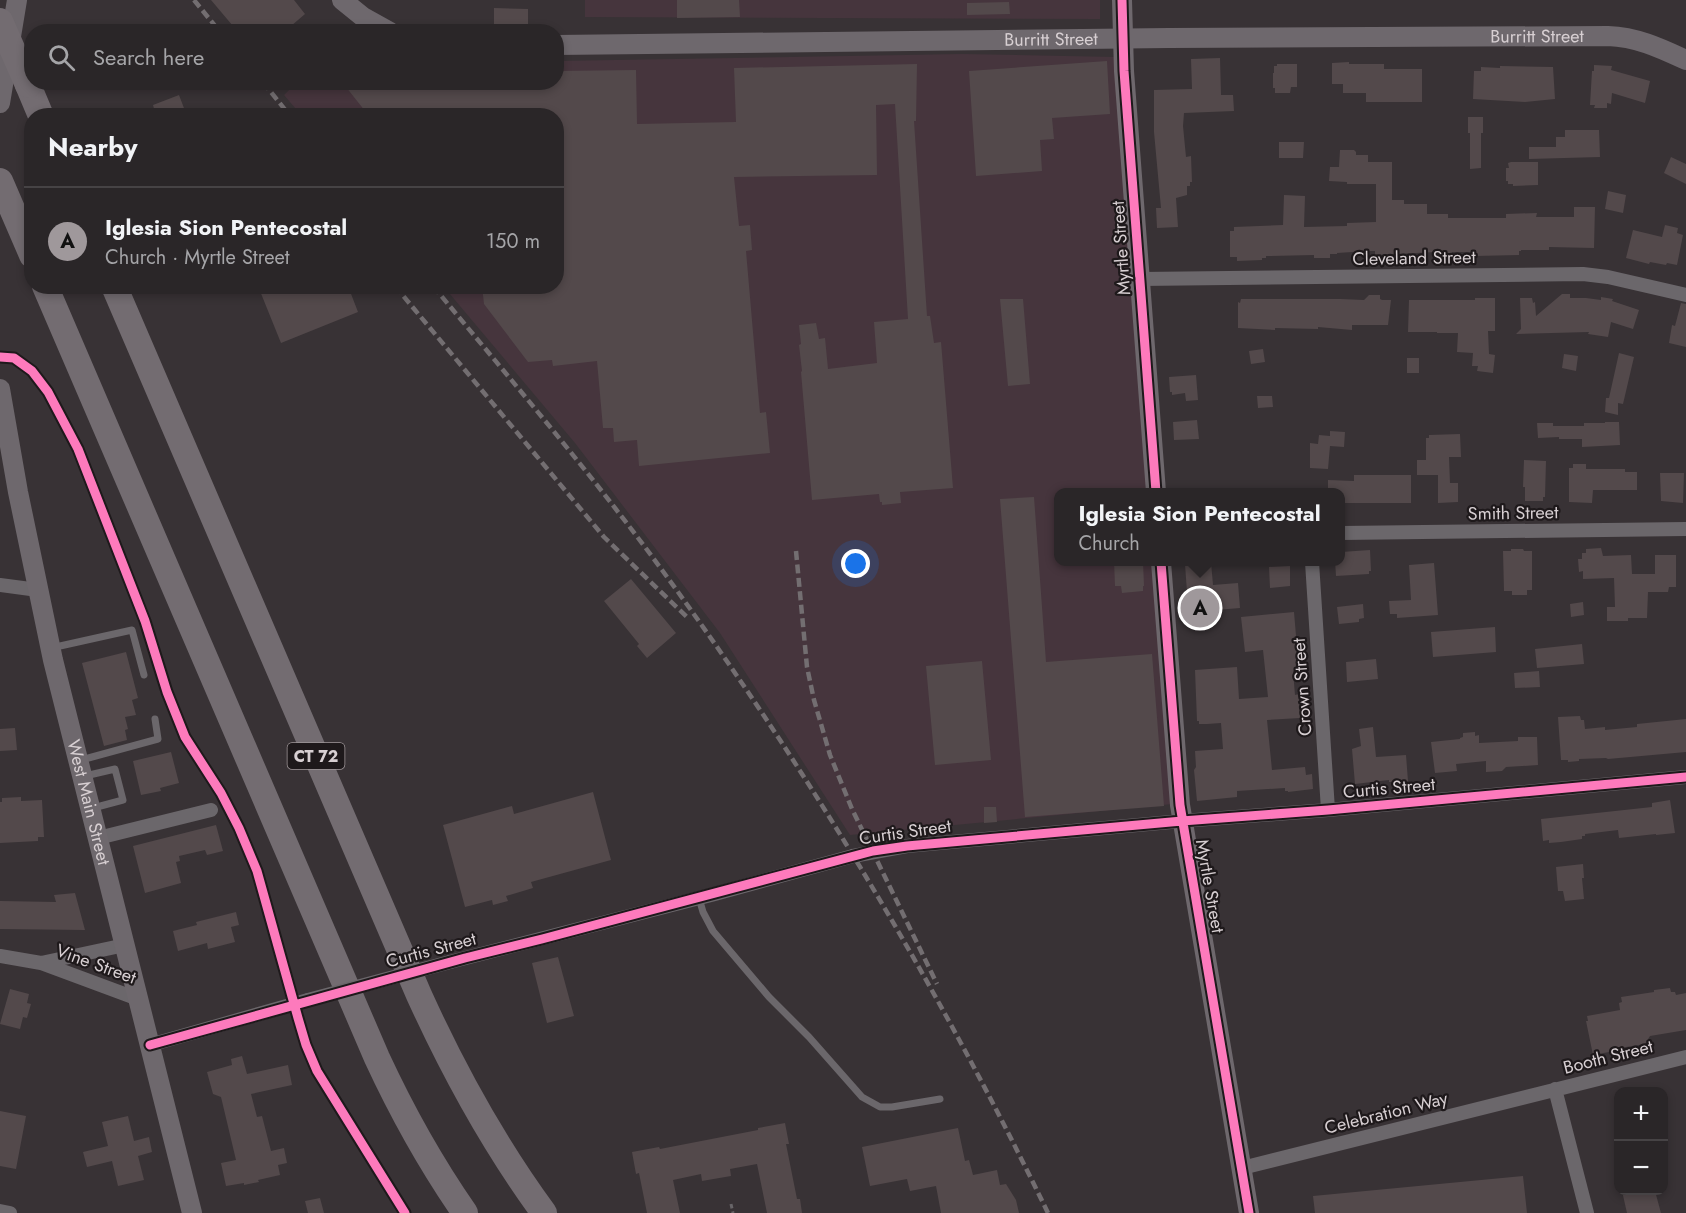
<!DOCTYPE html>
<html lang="en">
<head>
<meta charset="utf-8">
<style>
	:root { --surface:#2a2628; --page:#363234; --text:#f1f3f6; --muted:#a5a5a8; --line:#464345; --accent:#9f989b }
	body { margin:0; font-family:Jost,sans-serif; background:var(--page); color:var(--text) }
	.controls { position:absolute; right:18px; bottom:18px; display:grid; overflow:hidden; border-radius:12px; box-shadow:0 3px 9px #0003 }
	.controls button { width:54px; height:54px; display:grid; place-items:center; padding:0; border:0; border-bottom:2px solid var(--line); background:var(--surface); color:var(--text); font:30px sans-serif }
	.you { position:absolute; left:856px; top:564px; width:21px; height:21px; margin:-15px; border:4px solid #fff; border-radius:50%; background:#1a73e8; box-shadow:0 0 0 9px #1a73e833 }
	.badge { display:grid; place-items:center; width:39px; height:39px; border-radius:50%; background:var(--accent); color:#111; font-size:20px; font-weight:700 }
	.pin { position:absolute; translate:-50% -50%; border:3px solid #fff; box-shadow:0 2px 6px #0006 }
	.popup { position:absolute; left:1054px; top:488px; width:291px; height:78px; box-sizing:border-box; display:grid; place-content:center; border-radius:12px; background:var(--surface); filter:drop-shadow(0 2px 4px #0005); font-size:20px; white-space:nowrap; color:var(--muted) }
	.popup b { font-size:22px; color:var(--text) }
	.popup::after { content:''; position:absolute; left:50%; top:100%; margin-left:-12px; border:12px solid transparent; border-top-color:var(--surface) }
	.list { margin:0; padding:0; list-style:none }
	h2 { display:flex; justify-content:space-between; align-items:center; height:78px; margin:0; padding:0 24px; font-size:26px }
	h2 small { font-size:20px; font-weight:400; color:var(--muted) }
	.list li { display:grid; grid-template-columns:39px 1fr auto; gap:18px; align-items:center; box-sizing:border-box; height:108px; padding:0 24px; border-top:2px solid var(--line) }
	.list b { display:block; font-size:22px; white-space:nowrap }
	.list p { margin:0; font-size:20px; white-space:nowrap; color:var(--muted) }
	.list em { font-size:20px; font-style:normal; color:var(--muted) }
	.icon { flex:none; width:33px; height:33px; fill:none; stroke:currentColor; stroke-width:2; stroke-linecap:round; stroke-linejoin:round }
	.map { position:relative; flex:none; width:1686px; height:1213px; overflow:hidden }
	.search { position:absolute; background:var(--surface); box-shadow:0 3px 9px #0003; left:24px; top:24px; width:540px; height:66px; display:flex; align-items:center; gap:15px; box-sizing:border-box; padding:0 21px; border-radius:24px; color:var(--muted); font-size:22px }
	.panel { position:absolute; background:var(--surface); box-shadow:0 3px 9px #0003; left:24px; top:108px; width:540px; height:186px; border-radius:24px }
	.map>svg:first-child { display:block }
	.built { fill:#46353d }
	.building { fill:#53494b }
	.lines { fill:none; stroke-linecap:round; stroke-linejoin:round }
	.path { stroke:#686568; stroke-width:3; stroke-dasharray:4.5 3; stroke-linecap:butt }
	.lane { stroke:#6b676b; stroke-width:7 }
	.street { stroke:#6b676b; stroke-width:14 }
	.secondary { stroke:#6e686d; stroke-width:20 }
	.highway { stroke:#736c71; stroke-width:26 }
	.rail { stroke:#736e71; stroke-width:4.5; stroke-dasharray:9 4.5; stroke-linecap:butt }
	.street-bridge { stroke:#6b676b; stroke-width:14 }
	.highway-bridge { stroke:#736c71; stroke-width:26 }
	.cycleway-casing { stroke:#1e191b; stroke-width:13 }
	.cycleway { stroke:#fd7abc; stroke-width:9 }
	.labels { text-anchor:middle; stroke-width:4.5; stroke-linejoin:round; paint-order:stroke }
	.shield { fill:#1e191b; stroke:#a0989b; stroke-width:1.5 }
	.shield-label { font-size:16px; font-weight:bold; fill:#d7cfd2 }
	.street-label { font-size:18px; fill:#d7cfd2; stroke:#1e191b }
</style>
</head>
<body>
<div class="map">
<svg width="1686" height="1213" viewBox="0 0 1686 1213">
	<rect width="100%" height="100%" fill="#383235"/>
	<path class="built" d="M585 0H1100V19L585 17Z
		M962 54 1115 57 1149 492H1059V562H1154L1173 804 850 835 720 633 575 443 444 287 556 286V116L301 115 284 95 297 82H556L557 61Z"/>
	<path class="building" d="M211 0H294L305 14 284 32H238Z
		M677 0H739L740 17 677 18Z
		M1009 2 1010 14 967 15V3Z
		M494 8 528 9V25H494Z
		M1220 58 1221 95H1233L1234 111 1184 113 1183 126 1186 157 1191 156 1192 182H1190V186H1187V195L1176 198 1178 227 1157 228 1156 208H1161L1154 132V90L1192 89 1191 59Z
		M1107 61 1110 114 1052 118 1054 139 1040 140 1042 171 976 176 969 71Z
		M1349 62V64H1384V69H1422V102H1366V93H1343V84H1332V63Z
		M917 64 916 121H914L927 316H930L934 343 941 342 953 488 900 492 901 503 882 505V502H880L879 494 812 500 801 372 802 371 799 345 801 344 799 325 816 323 819 339 825 338 828 369 877 363 874 322 908 319 895 104 876 105 877 175 734 177 739 226 750 225 752 250 746 251 760 413 766 412 770 453 639 466 637 440 614 442 613 428H603L597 361 553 366 552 360 528 362 484 304 482 286H556V116H369L342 82H556V71L636 70 637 124 736 122 734 68Z
		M1277 64H1297V87H1291L1290 93H1275V88H1273V73H1274V66H1277Z
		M1594 65 1612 66 1611 70 1650 81 1645 103 1612 93 1611 104 1607 103V108H1594L1595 105H1590L1592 71H1594Z
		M1500 66 1553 67 1555 99 1525 102 1473 99 1474 71H1481V67L1500 68Z
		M179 95 187 116H156L153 105Z
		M1468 117H1483V133H1481V168L1470 169V133H1468Z
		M1565 130H1599L1600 157 1529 159V147H1556V137H1565Z
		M1279 142H1304L1303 158H1279Z
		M1340 150H1354L1356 152V155H1368V162H1392V200H1404V204H1427V214H1448V218H1506V214L1537 213 1536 217H1574V207H1595L1594 248 1549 247V250H1521V251H1519V255L1475 256V252H1452V257H1436V252L1375 255V251H1368L1337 253V254H1330V258H1314V255L1266 256V258H1262V260L1237 261V257H1230V231H1234V227L1283 225 1284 195 1305 196 1304 227 1347 226V223L1376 222V184H1347V182L1329 181 1330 167H1339Z
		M1671 157 1686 164V184L1664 173Z
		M1511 162H1538V185L1513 186V184H1508V181H1506V168H1509L1508 163Z
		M1608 191 1626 195 1623 213 1605 209Z
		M1665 225 1678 228 1677 233 1683 235 1677 265 1667 263 1666 265 1650 262 1649 264 1626 258 1633 230 1662 237Z
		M271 286H348L358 312 281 343 260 291Z
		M1562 294H1570V298H1586L1601 300V297L1613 299 1612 301 1639 310 1633 329 1611 322 1608 337 1588 334 1589 332 1516 334 1521 329 1520 298H1532L1533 303 1535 302 1536 316Z
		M1369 295H1380V299L1382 300H1391L1388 325H1352V330L1318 327V329L1275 328V330L1238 328V302L1240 303 1241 299H1340L1364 300Z
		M1475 298H1495V331H1488L1489 354 1495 355 1493 373 1477 371 1478 366H1472L1473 353 1457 352 1458 333H1437V332H1408L1409 300H1475Z
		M1000 299H1023L1030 384 1008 386Z
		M1681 303 1686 304V347L1669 343 1672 325 1675 326Z
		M1263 349 1265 362 1251 364 1249 351Z
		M1619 353 1634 357 1623 404 1618 403V415L1605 412 1606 398H1609Z
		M1564 354 1578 356 1576 371 1562 368Z
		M1407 358H1419V373H1407Z
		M1196 375 1198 400 1186 401 1185 393 1172 395V392H1170L1169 377Z
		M1257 396H1272L1273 407 1258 408Z
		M1197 420 1199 439 1174 440 1173 422Z
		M1605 422H1619L1620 445 1582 447V439H1559V437L1538 438 1537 423H1553V426H1584V423H1605Z
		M1330 431 1345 432 1344 447 1330 446 1328 469 1310 468V443L1318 444 1319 435 1330 436Z
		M1460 434 1461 457H1449L1450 483H1458V502L1438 503V475H1417V460H1426V438H1429V435Z
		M1524 460 1546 461 1545 497H1543V501H1525V487H1523Z
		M1573 464H1586V469H1625V472H1637V490H1593L1592 503 1569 502V468H1573Z
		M1660 473H1684L1683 503 1661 501Z
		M1354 475H1411V503H1341V492H1328V480L1354 481Z
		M1034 497 1046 662 1152 654 1164 806 1025 817 1000 499Z
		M1601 548 1603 556 1631 555 1632 574H1655V555H1676V587H1669L1668 592H1648L1647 618H1628V621H1607V607H1615L1614 578 1583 579V571L1579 572 1578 559H1582V553H1586V549Z
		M1511 549H1523L1524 551H1532V590H1527V595H1512V591H1504L1503 551H1511Z
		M1370 550 1371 571H1369V574L1336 576 1335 561H1341V552Z
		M1114 561H1143L1144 586H1143V591L1122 593 1121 586H1115Z
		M1197 562H1211L1213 585 1238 583 1240 608 1216 610V614L1185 616 1184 592H1187L1185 564 1197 563Z
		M1434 563 1438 615 1397 618V614H1390L1389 601 1411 600 1409 565Z
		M1290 566V586L1270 588 1269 567Z
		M631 579 676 633 647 658 637 646 639 644 604 601Z
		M1583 602 1584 615 1571 617 1570 604Z
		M1363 604 1364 618 1359 619V622L1339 624 1337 607Z
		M1294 612 1299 671H1293L1295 695 1299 694 1300 718 1267 720 1272 770 1305 767 1306 775 1312 774 1313 789 1288 792V791H1285V788L1237 791V797L1197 801 1194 770 1196 767 1195 751 1223 749 1221 723 1207 724H1199V721H1197L1195 670 1237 667 1239 699 1268 697 1263 650 1245 652 1241 617Z
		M1495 627 1496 652 1433 657 1431 632Z
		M1582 644 1584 664 1537 668 1535 649Z
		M126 652 138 698 132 700 136 715 125 717 128 729 125 730 127 740 104 746 82 663Z
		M1376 659 1378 679 1347 682 1346 662Z
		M982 661 991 760 935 765 926 666Z
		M1539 671 1540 687 1515 688 1514 673Z
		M1580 716 1581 720H1584L1585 729 1605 727V730L1637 727V724L1686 719V752L1608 759 1606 758 1579 759V761L1568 762V760H1561L1558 717Z
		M1373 727 1376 757 1406 755 1408 781 1393 782H1389V780L1355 784 1352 749 1361 746 1359 729Z
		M15 728 17 750 0 751V729Z
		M1475 732V736L1479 735V743L1518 741V737H1537L1538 765 1506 767 1502 771 1486 772V761L1456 764 1457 771 1435 773 1431 742 1460 739V738L1463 737V733Z
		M171 752 179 783 160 788 161 791 141 795 133 761Z
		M593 792 611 860 531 882 533 888 506 896 508 901 493 905 492 900 465 907 443 825 512 806 514 814Z
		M21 797V801L42 800 44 837H38V841L0 843V802H2V798Z
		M1670 800 1675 833 1656 835V834L1619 838 1618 830 1585 834V836H1582V839L1561 842 1549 843V840L1543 841 1541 819 1652 807V803Z
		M984 807H996L997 822 984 823Z
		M216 825 223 851 207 855 205 850 179 856 180 861 176 862 181 883 145 893 133 846Z
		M1583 864 1584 878H1582L1584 899 1565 901 1563 891H1558L1556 867Z
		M75 893 85 930 0 929V901L56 902 54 895Z
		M236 912 239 925 231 927 235 942 208 949 207 943 178 951 173 931 197 925 196 922Z
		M558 957 574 1016 547 1023 532 963Z
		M1670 988 1671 992H1675L1676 995 1686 993V1030L1650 1036 1645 1044 1613 1049V1050L1609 1051V1052L1593 1055 1586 1021H1588L1587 1016 1620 1010 1619 1003 1622 1002 1621 997 1654 992V990Z
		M10 989 29 994 27 1003 31 1004 27 1018 23 1017 20 1029 0 1024Z
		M242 1056 247 1074 288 1065 292 1085 251 1094 257 1117 262 1116 271 1151 284 1148 287 1163 278 1165 280 1175 258 1180 259 1182 244 1185V1183L226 1186 221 1163 236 1160 221 1097 213 1094 207 1072 232 1065 231 1059Z
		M0 1111 26 1116 16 1169 0 1166Z
		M128 1116 134 1141 149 1137 152 1152 138 1156 144 1180 118 1186 112 1161 87 1167 83 1152 108 1146 102 1122Z
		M785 1123 789 1144H786L797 1199H800L802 1213H767L757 1164 730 1169 731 1176 702 1181 701 1174 673 1180 680 1213H647L639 1173 636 1174 632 1152 659 1147 660 1149 758 1130V1128Z
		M958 1128 965 1161 969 1160 973 1175 997 1170 1000 1185 1006 1184 1016 1200 1019 1213H941L936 1186 910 1191 907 1179 870 1186 862 1147Z
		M1523 1176 1527 1213H1315L1313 1196Z
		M1622 1191H1655L1661 1213H1627Z
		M320 1198 324 1213H308L305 1201Z"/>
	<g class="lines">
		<path class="path" d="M731 1204 733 1213"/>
		<path class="lane" d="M51 648 132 630 144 675
			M81 760 158 739 155 719
			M85 776 115 769 123 800 93 808
			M699 898 703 912 713 931 769 997 809 1037 862 1097 880 1107H892L940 1099"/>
		<path class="street" d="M1140 279 1583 274 1608 277 1686 295
			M1341 533 1686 529
			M1312 562 1328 810
			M0 585 38 590
			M98 838 211 810
			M125 945 41 963 138 999
			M0 956 41 963
			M450 962 715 894 853 856 907 846 1182 821 1328 810 1686 777
			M150 1045 308 1000
			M1555 1089 1587 1213
			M1242 1168 1686 1057
			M0 1211 10 1213"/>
		<g class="secondary">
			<path d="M342 0 363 17 390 32"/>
			<path d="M1122 0 1124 71 1156 492"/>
			<path id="s1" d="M556 45 1169 38 1608 36C1637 37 1660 48 1686 60"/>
			<path d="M0 103 17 0"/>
			<path id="s2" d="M0 389 18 492 53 660 192 1213"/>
			<path d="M1161 562 1180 805 1249 1213"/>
		</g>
		<path class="highway" d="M28 85 41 116
			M0 181 32 255
			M45 286 377 1058C402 1112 431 1164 465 1213
			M114 286 419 995C454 1072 494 1145 544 1213"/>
		<path class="rail" d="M194 0 220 32
			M263 82 290 116
			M395 286 604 537 689 619
			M433 286C511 380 590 472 662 570 810 772 939 988 1048 1213
			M796 551 807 667 814 700 830 755 852 809 937 984"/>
		<path class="street-bridge" d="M308 1000 450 962"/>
		<path class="highway-bridge" d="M0 21 28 85"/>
		<defs>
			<path id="cycleway" d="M1122 0 1124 71 1156 492
				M0 357 14 358 32 371 48 392 78 449 145 621 167 692 185 737 221 793 239 828 257 871 298 1018 306 1045 317 1071 405 1213
				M1161 562 1180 805 1249 1213
				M150 1045 465 958 542 939 873 851 907 846 1182 821 1328 810 1686 777"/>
		</defs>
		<use href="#cycleway" class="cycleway-casing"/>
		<use href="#cycleway" class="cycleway"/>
	</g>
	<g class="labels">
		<rect class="shield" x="287.5" y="743" width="57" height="26" rx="4.5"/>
		<g class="shield-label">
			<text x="316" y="762">CT 72</text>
		</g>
		<g class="street-label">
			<text dy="6" stroke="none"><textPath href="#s1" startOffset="981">Burritt Street</textPath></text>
			<text dy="6" stroke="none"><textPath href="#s1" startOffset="495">Burritt Street</textPath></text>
			<text transform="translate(1121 248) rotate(-94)" y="6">Myrtle Street</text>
			<text transform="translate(1414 258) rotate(-1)" y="6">Cleveland Street</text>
			<text transform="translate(1513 513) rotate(-1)" y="6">Smith Street</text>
			<text transform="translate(1302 687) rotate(-94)" y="6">Crown Street</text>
			<text transform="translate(1389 788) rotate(-5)" y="6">Curtis Street</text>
			<text dy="6" stroke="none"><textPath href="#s2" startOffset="423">West Main Street</textPath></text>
			<text transform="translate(905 832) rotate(-8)" y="6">Curtis Street</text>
			<text transform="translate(1210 886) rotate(80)" y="6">Myrtle Street</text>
			<text transform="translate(431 950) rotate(-15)" y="6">Curtis Street</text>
			<text transform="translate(96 964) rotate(20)" y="6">Vine Street</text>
			<text transform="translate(1608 1057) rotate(-14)" y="6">Booth Street</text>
			<text transform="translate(1386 1113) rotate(-14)" y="6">Celebration Way</text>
		</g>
	</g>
</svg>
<div class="controls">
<button>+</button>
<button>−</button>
</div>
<div class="you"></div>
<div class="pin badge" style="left:1200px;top:608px">A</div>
<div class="popup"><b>Iglesia Sion Pentecostal</b>Church</div>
<div class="search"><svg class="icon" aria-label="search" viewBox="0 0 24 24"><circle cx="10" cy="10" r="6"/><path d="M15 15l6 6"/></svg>Search here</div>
<section class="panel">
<h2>Nearby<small></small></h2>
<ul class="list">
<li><span class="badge">A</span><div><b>Iglesia Sion Pentecostal</b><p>Church · Myrtle Street</p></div><em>150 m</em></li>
</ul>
</section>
</div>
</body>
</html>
